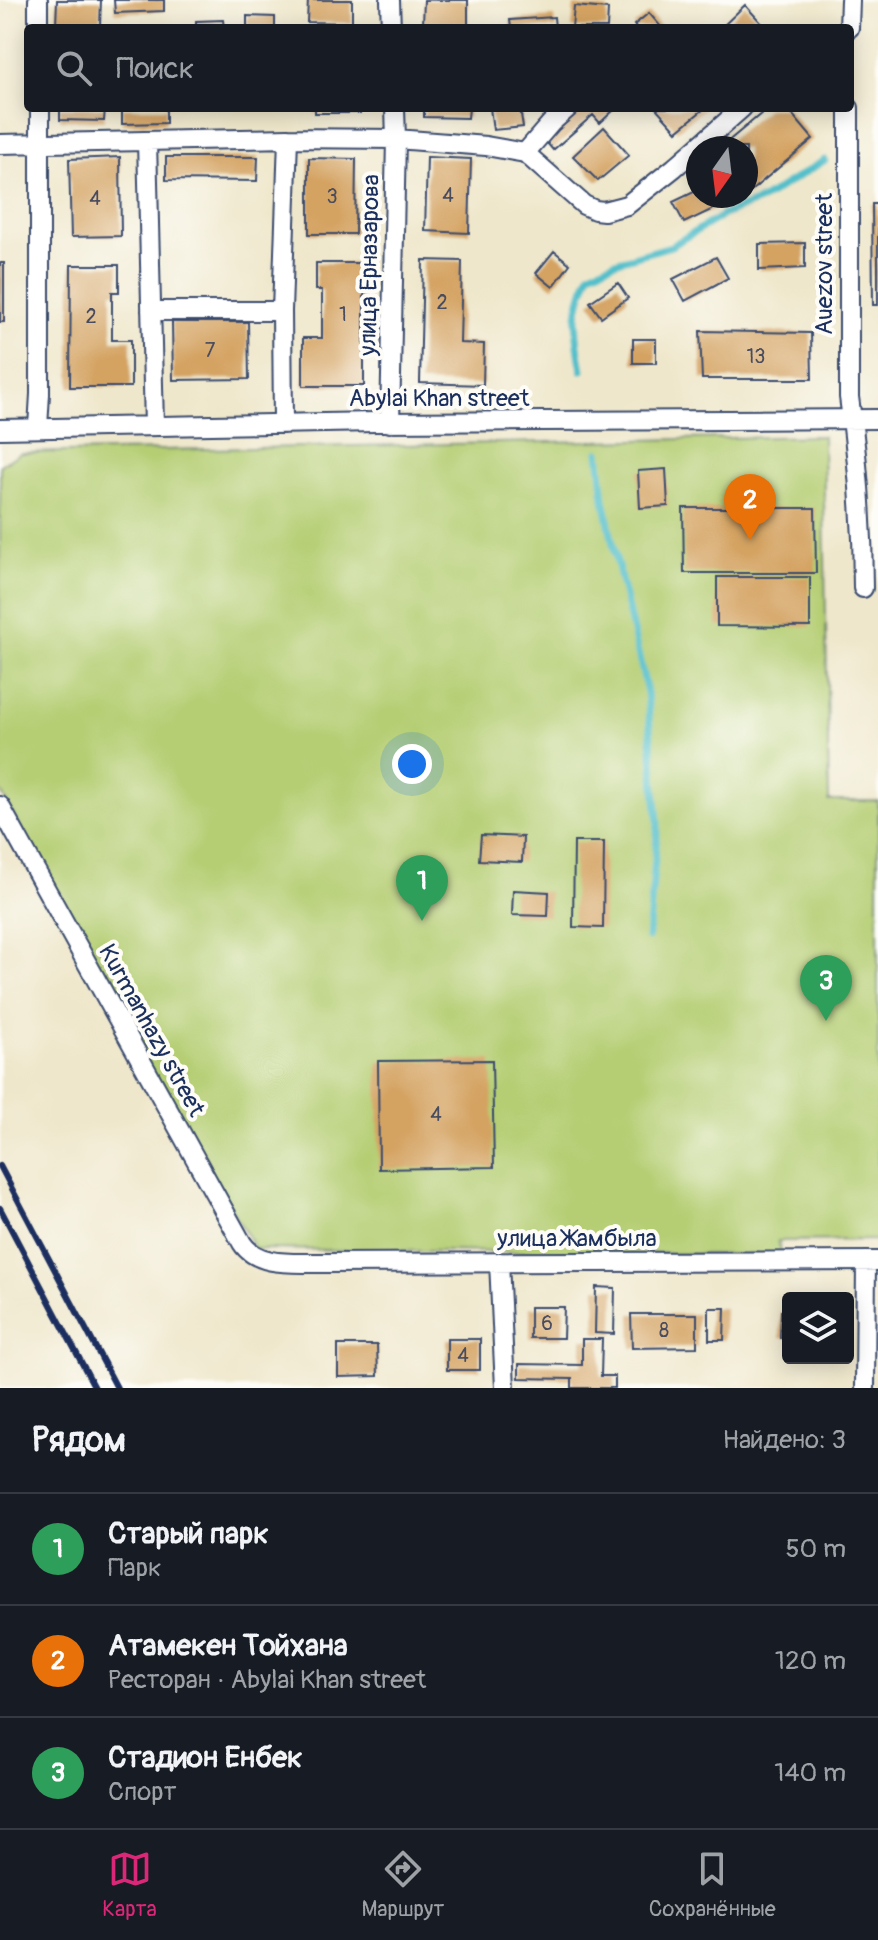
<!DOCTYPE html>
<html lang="ru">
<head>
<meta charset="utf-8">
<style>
	:root { --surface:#171b24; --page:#20242c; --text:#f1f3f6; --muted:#9ea1a6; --line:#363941; --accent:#db2777 }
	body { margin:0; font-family:Pangolin,sans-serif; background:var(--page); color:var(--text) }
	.controls { position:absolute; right:24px; bottom:24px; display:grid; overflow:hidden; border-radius:8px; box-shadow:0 4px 20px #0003 }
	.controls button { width:72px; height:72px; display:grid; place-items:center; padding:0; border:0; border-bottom:2px solid var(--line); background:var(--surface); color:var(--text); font:40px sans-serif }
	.compass { position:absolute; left:686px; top:136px; width:72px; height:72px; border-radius:50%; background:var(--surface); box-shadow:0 4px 20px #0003; rotate:194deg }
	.you { position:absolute; left:412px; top:764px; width:28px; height:28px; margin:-20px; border:6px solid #fff; border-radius:50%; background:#1a73e8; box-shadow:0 0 0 12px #1a73e833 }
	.badge { display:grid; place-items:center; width:52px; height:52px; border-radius:50%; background:var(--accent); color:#fff; font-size:26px; font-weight:700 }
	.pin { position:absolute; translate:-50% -66px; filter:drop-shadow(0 2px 4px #0008) }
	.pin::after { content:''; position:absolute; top:42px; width:28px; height:24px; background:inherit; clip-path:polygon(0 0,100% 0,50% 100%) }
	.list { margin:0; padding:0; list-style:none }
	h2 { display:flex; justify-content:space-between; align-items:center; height:104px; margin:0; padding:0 32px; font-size:34px }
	h2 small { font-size:26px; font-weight:400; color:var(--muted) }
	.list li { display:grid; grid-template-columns:52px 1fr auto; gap:24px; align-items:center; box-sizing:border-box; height:112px; padding:0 32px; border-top:2px solid var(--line) }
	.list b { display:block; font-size:30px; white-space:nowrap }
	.list p { margin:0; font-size:26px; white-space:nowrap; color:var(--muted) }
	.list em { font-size:26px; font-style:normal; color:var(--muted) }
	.icon { flex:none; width:44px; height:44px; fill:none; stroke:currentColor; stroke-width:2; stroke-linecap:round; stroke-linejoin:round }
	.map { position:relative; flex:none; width:878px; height:1388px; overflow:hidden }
	.search { position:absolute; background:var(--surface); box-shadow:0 4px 20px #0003; left:24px; right:24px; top:24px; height:88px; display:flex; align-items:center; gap:20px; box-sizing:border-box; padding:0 28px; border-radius:8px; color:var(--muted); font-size:30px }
	.sheet { height:440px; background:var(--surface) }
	nav { display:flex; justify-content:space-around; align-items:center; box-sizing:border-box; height:112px; border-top:2px solid var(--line); background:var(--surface); font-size:22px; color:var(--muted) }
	nav a { display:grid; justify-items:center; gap:4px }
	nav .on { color:var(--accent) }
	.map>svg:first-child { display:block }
	.green { fill:#b5ce73; stroke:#687e68; stroke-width:2 }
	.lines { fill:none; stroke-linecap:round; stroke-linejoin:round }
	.stream { stroke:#52bfca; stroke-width:7 }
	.building { fill:#d4a362 }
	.street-casing { stroke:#3b4b6e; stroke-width:22 }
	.street { stroke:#fff; stroke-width:18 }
	.rail { stroke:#1b2f5e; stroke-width:6 }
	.labels { text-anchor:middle; stroke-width:8; stroke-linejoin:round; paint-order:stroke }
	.number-label { font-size:20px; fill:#494c5f }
	.street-label { font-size:24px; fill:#1b2f5e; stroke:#fdfcf7 }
</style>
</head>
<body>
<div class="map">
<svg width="878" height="1388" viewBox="0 0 878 1388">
	<rect width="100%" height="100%" fill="#fdfcf7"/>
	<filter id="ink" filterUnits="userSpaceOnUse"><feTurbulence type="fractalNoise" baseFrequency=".0125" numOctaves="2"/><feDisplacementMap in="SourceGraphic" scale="16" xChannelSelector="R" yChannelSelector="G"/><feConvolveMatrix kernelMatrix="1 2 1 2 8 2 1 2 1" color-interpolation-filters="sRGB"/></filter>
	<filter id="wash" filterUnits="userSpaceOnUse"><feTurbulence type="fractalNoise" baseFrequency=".006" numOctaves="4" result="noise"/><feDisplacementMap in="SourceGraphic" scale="32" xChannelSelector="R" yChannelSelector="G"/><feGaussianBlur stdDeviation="1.8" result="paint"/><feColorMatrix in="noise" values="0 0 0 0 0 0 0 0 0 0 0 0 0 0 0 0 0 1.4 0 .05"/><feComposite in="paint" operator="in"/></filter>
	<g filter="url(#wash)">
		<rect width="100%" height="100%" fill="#efe7cb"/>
		<path class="green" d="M823 436 829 801H878V1240L778 1241 782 1255 255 1249 133 1040 0 790V465L21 453Z"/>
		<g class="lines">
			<path class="stream" d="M582 370C574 329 573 312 590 273L615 262 671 246 725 214 761 200 825 160
				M599 452 604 499 614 549 647 692 658 823 648 938"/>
		</g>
		<g id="blocks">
			<path class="building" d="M57 0H101L100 26 56 25Z
				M114 0H164V11L115 13Z
				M308 0H352V23L307 22Z
				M424 0H468V25H423Z
				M745 5 766 28H721Z
				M574 6 608 9 607 28H572Z
				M649 13 662 28H636L634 25Z
				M247 16 275 17V28H247Z
				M554 17 555 28H511L510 20Z
				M223 20 224 28H196V21Z
				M60 108H105L104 121 60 120Z
				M122 108H166V123L122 124Z
				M315 108H360V113H315Z
				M424 108H469L468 118 424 117Z
				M490 108H520L523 127 493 130Z
				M576 108H616L600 123 593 115 553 150 542 137Z
				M656 108H705L677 131Z
				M768 108H787L813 139 746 195V148H720Z
				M604 127 629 155 598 181 573 156Z
				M120 157 121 236 71 237 69 159Z
				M166 157H258L257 181 166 180Z
				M427 157 471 159 469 233 425 231Z
				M309 158 356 159 355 234H309Z
				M698 190V196H730L732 200 684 223 673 202Z
				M872 204H878V305H873Z
				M805 243V268L759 270V244Z
				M554 251 570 264 553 287 536 273Z
				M716 257 728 278 685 301 673 279Z
				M423 260 462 261 460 343 484 344 483 385 420 383Z
				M0 263H4V322H0Z
				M316 263H364V386H303V338H322V290H316Z
				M71 265H119V292H112V340H131V387H70Z
				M618 283 628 298 601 317 590 302Z
				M172 322H248L249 379 173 380Z
				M700 331 811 333 812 379H702Z
				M633 339H656V363H633Z
				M666 469 668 506 640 508 638 471Z
				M683 508H815L816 573H684Z
				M717 577H810V627L717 626Z
				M481 835 523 837 522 862 479 860Z
				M574 842H604L603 928 573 927Z
				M513 890 549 892 548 916 512 915Z
				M492 1060 494 1167 379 1169 378 1061Z
				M596 1287 615 1288 614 1334 595 1333Z
				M530 1307H564L563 1338H530Z
				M709 1308H725L724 1340H709Z
				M781 1311H788V1338H780Z
				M631 1314H697V1347L632 1348Z
				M447 1339H480V1370H447Z
				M582 1339H602L601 1376H615V1388H572V1379L519 1378V1364L582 1365Z
				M338 1345H377L378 1376 338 1377Z"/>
		</g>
	</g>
	<g filter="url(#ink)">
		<use href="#blocks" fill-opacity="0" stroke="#3b4b6e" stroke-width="2"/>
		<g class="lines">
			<defs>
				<path id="street" d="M38 0V28
					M390 0 391 28
					M849 28 850 0
					M849 108V397C858 460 863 523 863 588
					M147 141 154 426
					M0 144 288 138 396 139 486 146 525 153 584 205 595 210 604 211 627 205 674 168 742 108
					M525 153 551 123 568 108
					M151 311H282
					M390 423 396 139 395 108
					M283 424 282 311 288 138
					M38 427 40 394V108
					M0 429 376 422 878 419
					M0 806 242 1243C258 1268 297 1262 323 1263L878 1261
					M499 1262 505 1388
					M865 1388 866 1261"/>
			</defs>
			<use href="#street" class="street-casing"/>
			<use href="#street" class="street"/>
			<path class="rail" d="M0 1166 117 1388
				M0 1208 95 1388"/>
		</g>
	</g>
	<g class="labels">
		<g class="number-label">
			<text x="448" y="202">4</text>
			<text x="332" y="203">3</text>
			<text x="95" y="205">4</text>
			<text x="442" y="309">2</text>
			<text x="343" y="321">1</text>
			<text x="91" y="323">2</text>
			<text x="210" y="357">7</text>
			<text x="756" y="363">13</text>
			<text x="436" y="1121">4</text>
			<text x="547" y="1330">6</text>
			<text x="664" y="1337">8</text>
			<text x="463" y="1362">4</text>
		</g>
		<g class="street-label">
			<text transform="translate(824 264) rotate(-90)" y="8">Auezov street</text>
			<text transform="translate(369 265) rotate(-89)" y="8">улица Ерназарова</text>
			<text x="439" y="406">Abylai Khan street</text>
			<text transform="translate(152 1030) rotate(61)" y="8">Kurmanhazy street</text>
			<text x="577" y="1246">улица Жамбыла</text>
		</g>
	</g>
</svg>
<div class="controls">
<button><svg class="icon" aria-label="layers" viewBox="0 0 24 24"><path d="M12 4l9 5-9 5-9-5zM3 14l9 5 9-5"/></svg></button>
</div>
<svg class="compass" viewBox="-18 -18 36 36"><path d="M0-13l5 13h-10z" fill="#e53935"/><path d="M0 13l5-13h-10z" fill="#9ea1a6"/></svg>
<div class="you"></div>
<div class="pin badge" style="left:422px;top:921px;background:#2e9e5b">1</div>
<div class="pin badge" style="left:750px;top:540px;background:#e8710a">2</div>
<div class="pin badge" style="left:826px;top:1021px;background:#2e9e5b">3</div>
<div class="search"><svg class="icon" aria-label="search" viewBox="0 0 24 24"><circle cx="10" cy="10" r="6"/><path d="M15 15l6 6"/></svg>Поиск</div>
</div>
<section class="sheet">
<h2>Рядом<small>Найдено: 3</small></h2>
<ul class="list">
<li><span class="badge" style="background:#2e9e5b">1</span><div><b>Старый парк</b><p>Парк</p></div><em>50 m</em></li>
<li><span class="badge" style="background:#e8710a">2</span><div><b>Атамекен Тойхана</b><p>Ресторан · Abylai Khan street</p></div><em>120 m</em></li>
<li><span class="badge" style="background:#2e9e5b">3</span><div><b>Стадион Енбек</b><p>Спорт</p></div><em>140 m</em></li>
</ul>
</section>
<nav>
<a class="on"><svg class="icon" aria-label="map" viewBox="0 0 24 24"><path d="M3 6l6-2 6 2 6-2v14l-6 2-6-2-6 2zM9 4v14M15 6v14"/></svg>Карта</a>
<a><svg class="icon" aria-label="directions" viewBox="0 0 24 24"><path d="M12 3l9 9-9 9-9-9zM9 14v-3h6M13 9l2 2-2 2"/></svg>Маршрут</a>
<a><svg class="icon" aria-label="saved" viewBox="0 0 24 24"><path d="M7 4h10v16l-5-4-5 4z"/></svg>Сохранённые</a>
</nav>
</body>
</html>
